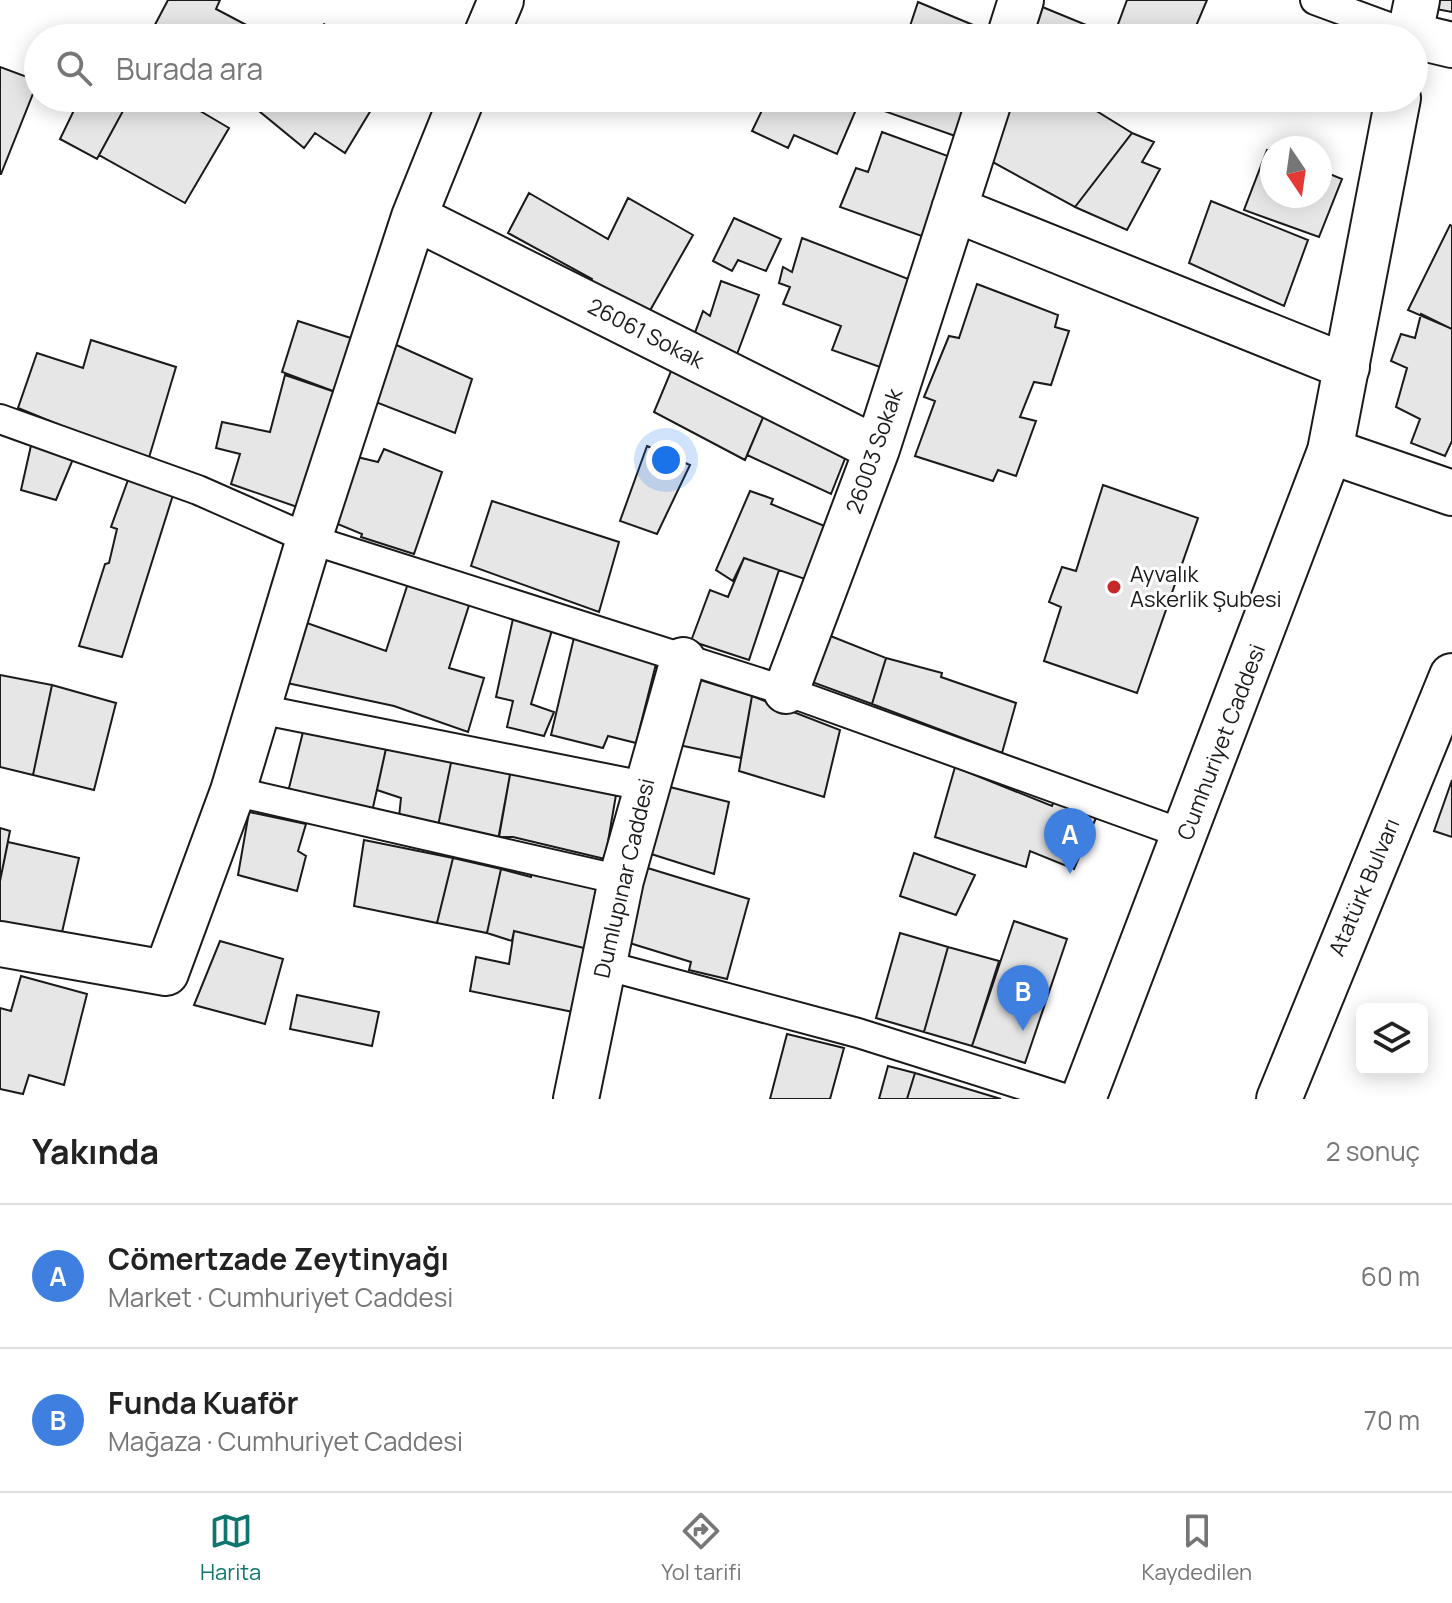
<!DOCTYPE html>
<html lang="tr">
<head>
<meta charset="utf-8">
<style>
	:root { --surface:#fff; --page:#f2f2f2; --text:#222; --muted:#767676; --line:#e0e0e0; --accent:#0f766e }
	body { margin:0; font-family:Manrope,sans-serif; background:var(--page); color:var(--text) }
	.controls { position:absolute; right:24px; bottom:24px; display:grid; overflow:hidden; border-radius:12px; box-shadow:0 4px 20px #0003 }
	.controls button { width:72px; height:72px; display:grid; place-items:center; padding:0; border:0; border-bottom:2px solid var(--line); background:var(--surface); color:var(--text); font:40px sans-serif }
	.compass { position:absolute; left:1260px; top:136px; width:72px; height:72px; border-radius:50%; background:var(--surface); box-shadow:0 4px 20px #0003; rotate:167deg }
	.you { position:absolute; left:666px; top:460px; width:28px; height:28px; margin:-20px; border:6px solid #fff; border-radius:50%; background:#1a73e8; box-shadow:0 0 0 12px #1a73e833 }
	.badge { display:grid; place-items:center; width:52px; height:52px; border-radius:50%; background:var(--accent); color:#fff; font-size:26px; font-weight:700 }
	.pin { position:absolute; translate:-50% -66px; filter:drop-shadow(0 2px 4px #0008) }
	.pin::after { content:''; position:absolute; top:42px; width:28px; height:24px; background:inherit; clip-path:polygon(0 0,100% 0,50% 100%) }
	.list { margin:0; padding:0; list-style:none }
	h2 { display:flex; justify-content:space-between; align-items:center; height:104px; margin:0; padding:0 32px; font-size:34px }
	h2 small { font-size:26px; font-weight:400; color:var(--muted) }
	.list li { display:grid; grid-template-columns:52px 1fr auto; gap:24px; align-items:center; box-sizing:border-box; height:144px; padding:0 32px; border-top:2px solid var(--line) }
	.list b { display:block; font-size:30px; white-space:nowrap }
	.list p { margin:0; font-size:26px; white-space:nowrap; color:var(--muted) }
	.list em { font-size:26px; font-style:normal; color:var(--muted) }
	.icon { flex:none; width:44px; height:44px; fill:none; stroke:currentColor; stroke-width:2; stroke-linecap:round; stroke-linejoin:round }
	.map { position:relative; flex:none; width:1452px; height:1099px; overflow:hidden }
	.search { position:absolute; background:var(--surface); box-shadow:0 4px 20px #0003; left:24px; right:24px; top:24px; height:88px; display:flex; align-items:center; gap:20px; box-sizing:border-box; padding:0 28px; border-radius:44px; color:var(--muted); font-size:30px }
	.sheet { height:392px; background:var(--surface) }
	nav { display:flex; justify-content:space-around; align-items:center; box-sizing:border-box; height:112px; border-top:2px solid var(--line); background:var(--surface); font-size:22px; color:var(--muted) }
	nav a { display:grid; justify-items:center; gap:4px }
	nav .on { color:var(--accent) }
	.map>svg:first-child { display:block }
	.building { fill:#e6e6e6; stroke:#1a1a1a; stroke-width:2 }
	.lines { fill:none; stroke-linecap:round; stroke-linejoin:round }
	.lane-casing { stroke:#1a1a1a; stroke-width:32 }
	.street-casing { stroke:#1a1a1a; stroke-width:48 }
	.secondary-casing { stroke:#1a1a1a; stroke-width:48 }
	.primary-casing { stroke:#1a1a1a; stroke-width:48 }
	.lane { stroke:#fff; stroke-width:28 }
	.street { stroke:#fff; stroke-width:44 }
	.secondary { stroke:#fff; stroke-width:44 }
	.primary { stroke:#fff; stroke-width:44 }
	.poi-dot { fill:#c62828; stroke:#fff; stroke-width:3 }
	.labels { text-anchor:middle; stroke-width:6; stroke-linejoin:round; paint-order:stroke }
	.street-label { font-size:22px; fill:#1a1a1a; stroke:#fff }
	.poi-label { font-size:22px; fill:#1a1a1a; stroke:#fff; text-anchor:start }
</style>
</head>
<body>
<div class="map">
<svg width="1452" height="1099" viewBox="0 0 1452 1099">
	<rect width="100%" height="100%" fill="#fff"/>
	<path class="building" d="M168 0H220L216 9 254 29 249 38H154L149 36Z
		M1127 0H1207L1191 38H1113Z
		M1438 0H1452V12L1436 9Z
		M918 2 990 32 991 38H906Z
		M1040 6 1113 36 1112 38H1025Z
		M324 24 347 38H313Z
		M0 67 38 81 1 174H0Z
		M68 98H130L97 159 60 139 78 102Z
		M130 98H178L229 128 185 203 99 155Z
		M269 98H354L371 110 345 153 315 133 304 148 259 111Z
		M768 98H861L837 154 794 135 788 148 752 131Z
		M888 98H972L958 137 884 111Z
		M1003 98H1044L1073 110 1077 99 1132 133 1075 207 987 159Z
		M882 132 956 159 933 240 840 207 856 168 868 172Z
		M1132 133 1154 142 1142 162 1160 169 1127 230 1075 207Z
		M1267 150 1272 152V196H1320V170L1342 179 1319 237 1244 210Z
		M529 193 608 239 628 198 693 235 644 321 589 287 592 279 508 233Z
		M1211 201 1308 240 1284 306 1189 263Z
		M734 218 781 239 766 271 738 260 732 271 713 261Z
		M1450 225 1452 226V329L1408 310Z
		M802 238 911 280 880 367 832 350 841 326 783 304 790 287 779 283 783 267 792 272Z
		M721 281 759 295 736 357 693 338 703 311 710 316Z
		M977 284 1058 315 1055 327 1069 331 1051 385 1034 382 1020 417 1036 421 1016 476 998 470 993 481 915 456 935 401 924 397 949 336 959 338Z
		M1421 314 1452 329V441L1445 456 1411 443 1420 419 1396 407 1407 368 1391 361 1401 334 1415 338Z
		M298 321 357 340 341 394 282 372Z
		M91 340 176 367 148 461 18 408 37 353 83 368Z
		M392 343 472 379 455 433 373 401Z
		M674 364 767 408 745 460 654 412Z
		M285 375 341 394 300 508 231 484 240 454 216 448 222 422 270 432Z
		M767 408 850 446 831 494 747 455Z
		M32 441 76 452 56 500 21 490Z
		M647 446 690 465 657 534 620 521Z
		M384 449 442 472 414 554 361 537 362 534 328 520 353 456 378 462Z
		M128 480 173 495 122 657 79 646 105 564 109 563 117 529 111 527Z
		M1103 485 1198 518 1137 693 1044 661 1061 607 1049 602 1062 567 1076 571Z
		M750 491 773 499 771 504 827 527 805 579 744 558 733 581 716 570Z
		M492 501 619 542 599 612 471 566Z
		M744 558 779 570 749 660 691 641 710 590 728 597Z
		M410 577 471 599 449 668 484 678 468 732 394 706 273 680 293 618 386 651Z
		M514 614 552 630 531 704 554 712 544 736 507 727 513 701 496 697Z
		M576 629 657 660 636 743 608 736 603 748 551 735Z
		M828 635 886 658 872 704 812 682Z
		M886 658 942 673 941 677 1016 703 1002 753 872 704Z
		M0 675 52 685 33 775 0 767Z
		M684 675 752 696 741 758 669 743Z
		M52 685 116 703 94 790 33 775Z
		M752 696 840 730 824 797 739 771Z
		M305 724 387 744 372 812 288 792Z
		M387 744 452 758 438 826 399 817 401 798 377 790Z
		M452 758 511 769 498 840 438 826Z
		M955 767 1052 806 1055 799 1096 818 1074 869 1030 851 1026 867 935 837Z
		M511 769 616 795 605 859 513 837H499Z
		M1452 780V837L1434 831Z
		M662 785 729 802 714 874 648 853Z
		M249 812 306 824 298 851 306 856 297 891 238 875Z
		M0 828 10 831 0 881Z
		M364 840 453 858 437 923 354 906Z
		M8 842 79 858 60 941 0 928V881Z
		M914 853 975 875 956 915 900 896Z
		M453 858 501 869 487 933 437 923Z
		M641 866 749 899 727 979 689 970 691 962 623 941Z
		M501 869 531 877 532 869 600 882 588 949 514 931 512 941 487 933Z
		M1014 921 1067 939 1025 1063 972 1046Z
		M514 931 588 949 578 1013 470 991 476 957 509 964Z
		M900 933 948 947 924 1032 876 1018Z
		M220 941 283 959 265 1024 194 1005Z
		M948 947 999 961 972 1046 924 1032Z
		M21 976 87 994 64 1085 29 1075 23 1094 0 1089V1008L11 1011Z
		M297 995 379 1012 372 1046 290 1029Z
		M787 1034 844 1048 830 1099H770Z
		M888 1066 915 1073 907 1099H879Z
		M915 1073 1001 1099H907Z"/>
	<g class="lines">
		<defs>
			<path id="lane" d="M1315 0 1410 35
				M0 419 198 490 309 539 786 691 1186 835
				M259 709 644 786
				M233 791 621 880
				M604 965 858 1033 1067 1099"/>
			<path id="street" d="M1410 35 1452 45
				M485 38 501 0
				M1009 38 1021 0
				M954 209 1347 367
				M414 217 877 449
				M1330 451 1452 493
				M786 691 877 449 990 98
				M0 944 166 973 233 791 309 539 414 217 462 98
				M576 1099 621 880 683 660"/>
			<path id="secondary" d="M1409 38 1417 0
				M1083 1099 1330 451 1398 98"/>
			<path id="primary" d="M1279 1099 1452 676"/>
		</defs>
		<use href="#lane" class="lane-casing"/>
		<use href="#street" class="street-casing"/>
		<use href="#secondary" class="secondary-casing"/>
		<use href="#primary" class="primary-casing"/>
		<use href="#lane" class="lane"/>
		<use href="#street" class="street"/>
		<use href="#secondary" class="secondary"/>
		<use href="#primary" class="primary"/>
	</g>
	<circle class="poi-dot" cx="1114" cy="587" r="8"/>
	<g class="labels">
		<g class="street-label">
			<text transform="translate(646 333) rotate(27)" y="8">26061 Sokak</text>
			<text transform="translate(874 451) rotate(-71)" y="8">26003 Sokak</text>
			<text transform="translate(1221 742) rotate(-69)" y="8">Cumhuriyet Caddesi</text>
			<text transform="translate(624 878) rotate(-77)" y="8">Dumlupınar Caddesi</text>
			<text transform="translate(1364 887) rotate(-67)" y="8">Atatürk Bulvarı</text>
		</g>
		<g class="poi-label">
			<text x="1130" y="582">Ayvalık<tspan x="1130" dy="25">Askerlik Şubesi</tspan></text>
		</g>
	</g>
</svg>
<div class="controls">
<button><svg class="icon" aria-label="layers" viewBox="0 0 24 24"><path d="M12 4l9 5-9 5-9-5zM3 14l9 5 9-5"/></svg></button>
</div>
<svg class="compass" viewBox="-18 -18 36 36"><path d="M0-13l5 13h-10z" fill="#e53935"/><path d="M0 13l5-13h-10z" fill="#767676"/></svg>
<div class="you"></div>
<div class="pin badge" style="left:1070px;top:874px;background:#3f7fe0">A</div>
<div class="pin badge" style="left:1023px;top:1031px;background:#3f7fe0">B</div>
<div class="search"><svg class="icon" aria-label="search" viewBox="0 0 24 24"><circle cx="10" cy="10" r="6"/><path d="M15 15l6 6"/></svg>Burada ara</div>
</div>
<section class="sheet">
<h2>Yakında<small>2 sonuç</small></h2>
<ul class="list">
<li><span class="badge" style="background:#3f7fe0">A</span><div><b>Cömertzade Zeytinyağı</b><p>Market · Cumhuriyet Caddesi</p></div><em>60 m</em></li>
<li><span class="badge" style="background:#3f7fe0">B</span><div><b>Funda Kuaför</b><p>Mağaza · Cumhuriyet Caddesi</p></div><em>70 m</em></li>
</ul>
</section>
<nav>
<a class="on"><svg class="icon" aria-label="map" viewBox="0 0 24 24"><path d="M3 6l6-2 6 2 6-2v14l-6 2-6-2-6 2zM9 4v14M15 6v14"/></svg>Harita</a>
<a><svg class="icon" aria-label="directions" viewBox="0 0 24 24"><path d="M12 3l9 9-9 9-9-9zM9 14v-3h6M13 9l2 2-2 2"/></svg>Yol tarifi</a>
<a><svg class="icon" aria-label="saved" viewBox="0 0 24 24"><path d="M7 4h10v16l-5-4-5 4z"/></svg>Kaydedilen</a>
</nav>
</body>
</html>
